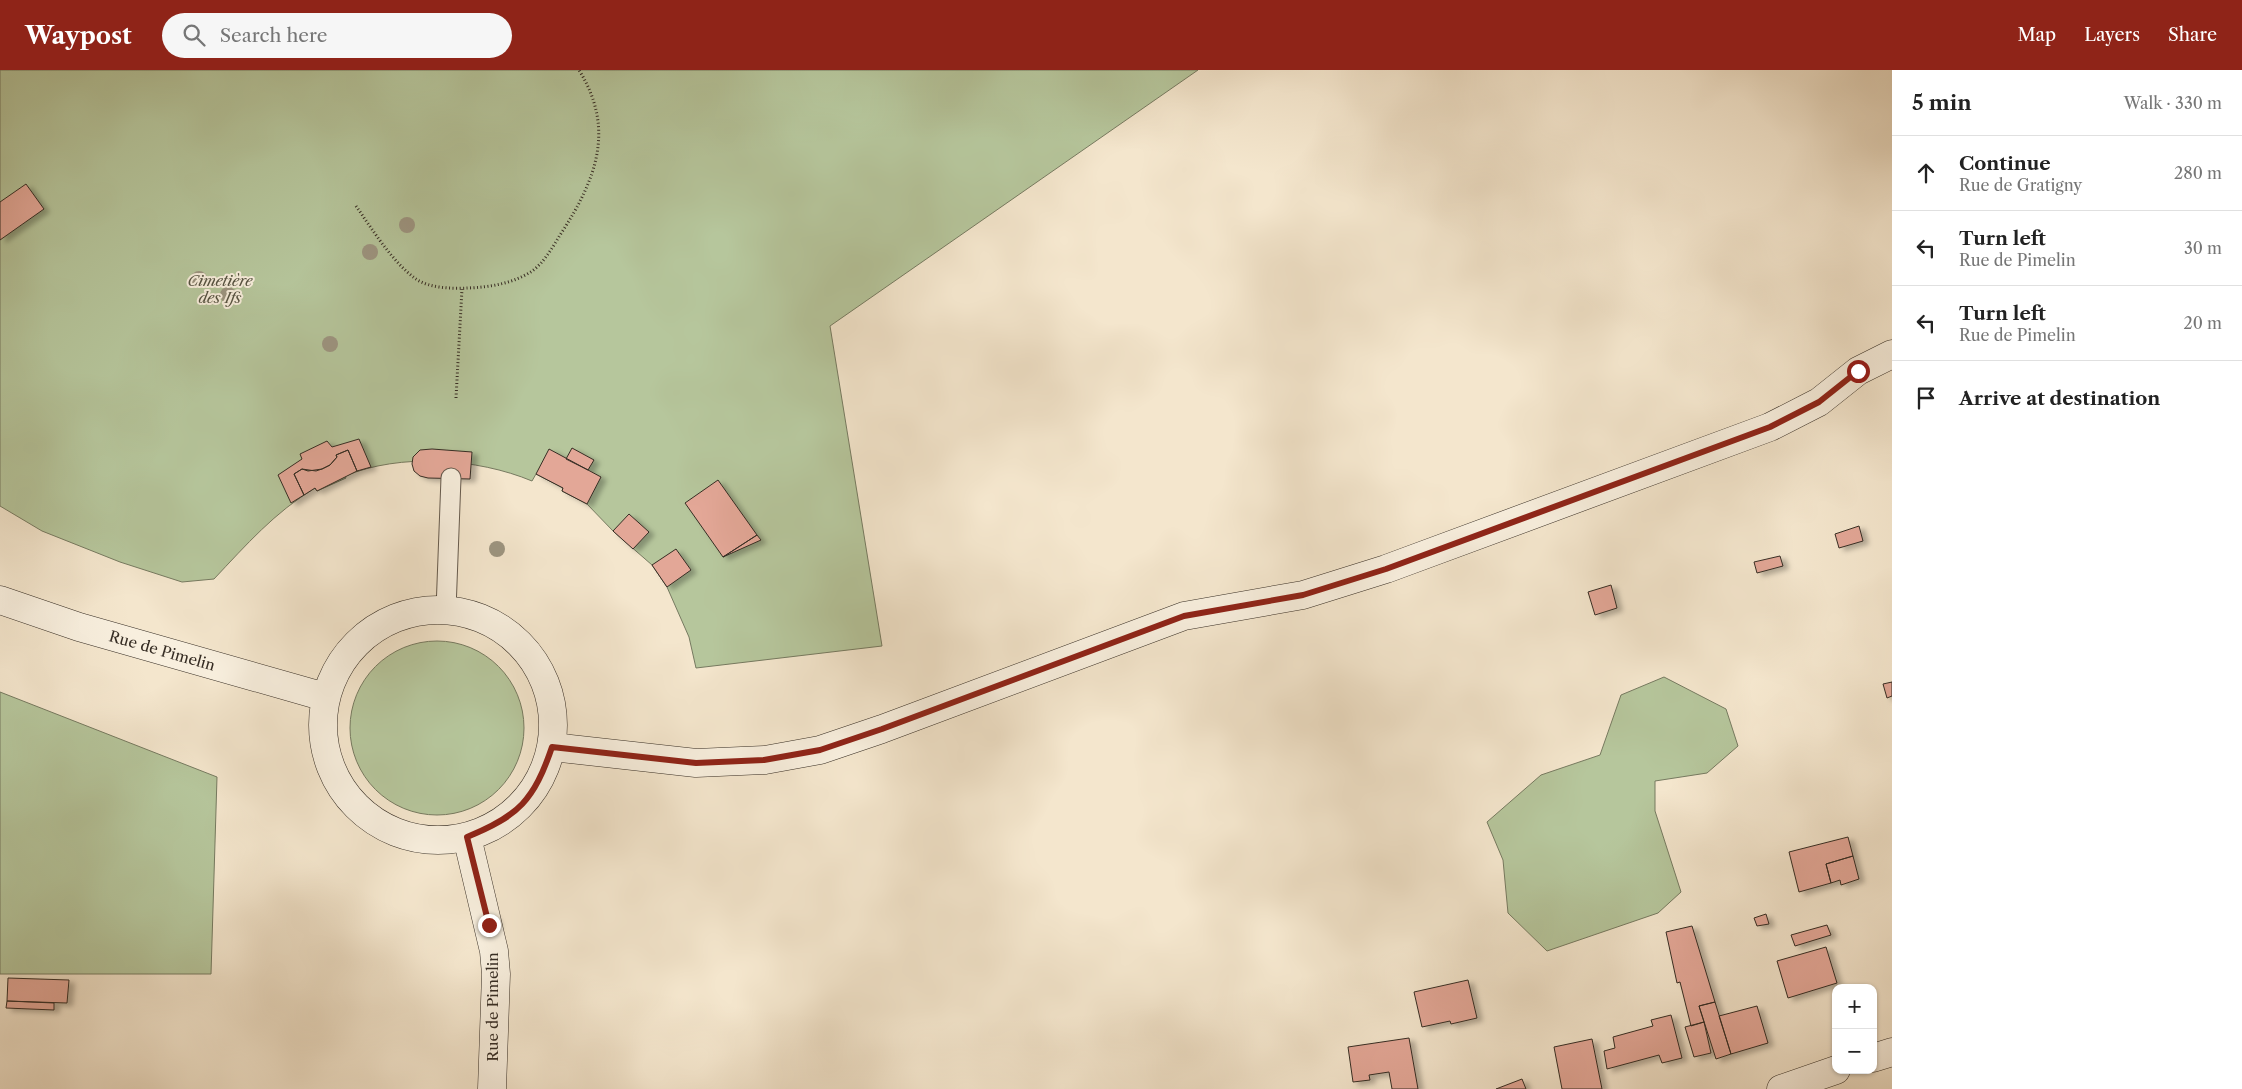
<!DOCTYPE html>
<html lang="en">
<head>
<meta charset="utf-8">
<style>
	:root { --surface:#fff; --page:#f6f6f6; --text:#222; --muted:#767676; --line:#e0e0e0; --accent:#8f2418 }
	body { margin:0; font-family:"Libre Caslon Text",serif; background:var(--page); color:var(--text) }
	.controls { position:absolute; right:15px; bottom:15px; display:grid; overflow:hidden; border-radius:10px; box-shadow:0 1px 4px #0004 }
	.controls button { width:45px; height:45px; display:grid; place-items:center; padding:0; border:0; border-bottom:1px solid var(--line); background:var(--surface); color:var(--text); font:25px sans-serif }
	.stop { position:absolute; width:15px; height:15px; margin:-11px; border:4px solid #8f2418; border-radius:50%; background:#fff }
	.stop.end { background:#8f2418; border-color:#fff; box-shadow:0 1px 5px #0008 }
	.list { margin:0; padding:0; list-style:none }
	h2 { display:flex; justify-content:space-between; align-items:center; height:65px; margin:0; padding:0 20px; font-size:21px }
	h2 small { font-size:16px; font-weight:400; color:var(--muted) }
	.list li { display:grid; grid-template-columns:32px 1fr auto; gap:15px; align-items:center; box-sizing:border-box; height:75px; padding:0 20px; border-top:1px solid var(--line) }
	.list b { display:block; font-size:19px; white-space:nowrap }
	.list p { margin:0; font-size:16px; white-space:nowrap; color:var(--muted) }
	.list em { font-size:16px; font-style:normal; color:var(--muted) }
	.icon { flex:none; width:28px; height:28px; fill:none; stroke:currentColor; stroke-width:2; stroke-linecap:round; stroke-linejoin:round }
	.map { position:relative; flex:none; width:1892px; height:1019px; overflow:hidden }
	header { display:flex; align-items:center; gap:30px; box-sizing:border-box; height:70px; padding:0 25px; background:var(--accent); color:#fff }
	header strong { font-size:24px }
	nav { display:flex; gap:28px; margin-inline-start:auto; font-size:18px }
	.search { width:350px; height:45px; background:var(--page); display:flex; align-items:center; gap:12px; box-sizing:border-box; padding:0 18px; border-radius:28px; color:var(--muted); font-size:19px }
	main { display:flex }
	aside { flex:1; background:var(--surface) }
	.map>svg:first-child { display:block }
	.green { fill:#b6c69c; stroke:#767a60 }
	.building { fill:#e3a797; stroke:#362d24; filter:url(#shadow) }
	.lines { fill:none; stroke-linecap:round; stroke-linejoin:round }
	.lane-casing { stroke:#665b4e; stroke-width:21 }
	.secondary-casing { stroke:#362d24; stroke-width:29 }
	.path { stroke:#362d24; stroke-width:3; stroke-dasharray:1 2.5; stroke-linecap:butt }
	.lane { stroke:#f8efde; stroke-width:19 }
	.secondary { stroke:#f8efde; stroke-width:28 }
	.tree { fill:#9d9581 }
	.route { stroke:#8f2418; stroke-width:6 }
	.labels { text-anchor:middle; stroke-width:4; stroke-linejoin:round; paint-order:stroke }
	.park-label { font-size:15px; font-style:italic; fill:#565342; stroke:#f8efde }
	.street-label { font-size:15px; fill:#362d24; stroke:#f8efde }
</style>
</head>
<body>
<header>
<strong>Waypost</strong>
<div class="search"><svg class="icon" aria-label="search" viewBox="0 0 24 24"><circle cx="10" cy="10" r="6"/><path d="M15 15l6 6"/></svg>Search here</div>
<nav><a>Map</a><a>Layers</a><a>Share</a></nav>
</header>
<main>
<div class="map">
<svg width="1892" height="1019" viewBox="0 0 1892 1019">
	<defs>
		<filter id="shadow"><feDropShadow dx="5.5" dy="3" stdDeviation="2.5" flood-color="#0004"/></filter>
	</defs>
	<rect width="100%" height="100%" fill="#f4e6cd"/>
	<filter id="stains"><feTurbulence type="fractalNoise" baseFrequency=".004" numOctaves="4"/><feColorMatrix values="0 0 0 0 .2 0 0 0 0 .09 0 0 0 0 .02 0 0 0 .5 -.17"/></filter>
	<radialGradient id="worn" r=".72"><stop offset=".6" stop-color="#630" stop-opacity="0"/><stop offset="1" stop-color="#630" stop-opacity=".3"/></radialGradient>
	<path class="green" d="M0 0H1198L830 256 882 576 696 598 689 567 667 517 652 495 613 461 587 434 562 421 563 418 536 404 532 411C477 388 400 383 345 406L346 408 317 421 315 418C275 442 246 475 214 509L182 512 120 492 42 461 0 436Z
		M350 658a87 87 0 1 1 174 0a87 87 0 1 1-174 0Z
		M1664 607 1726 639 1738 676 1707 703 1655 711V741L1681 822 1658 843 1547 881 1508 843 1503 790 1487 752 1541 705 1600 685 1621 625Z
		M0 622 217 707 211 904H0Z"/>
	<path class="building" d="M26 114 44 139 0 170V132Z
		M359 369 371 397 357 401 348 380 336 385 337 387 330 395 322 399 316 401 302 399 294 404 304 425 291 433 278 405 302 389 300 384 327 371 332 377Z
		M572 378 594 390 588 400 566 389Z
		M432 379 472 382 470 409 428 408 420 406 414 401 412 394 413 387 420 380Z
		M549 379 601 407 587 434 562 421 563 418 536 404Z
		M348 380 357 401 317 421 315 418 304 425 294 404 302 399 308 401 322 399 330 395 337 387 336 385Z
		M718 410 757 465 723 487 685 433Z
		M629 444 649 462 633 479 613 461Z
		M1859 456 1863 471 1839 478 1835 464Z
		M757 465 761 470 723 487Z
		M676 479 691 500 667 517 652 495Z
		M1780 486 1783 496 1757 503 1754 492Z
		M1611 515 1617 538 1595 545 1588 522Z
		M1892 612V626L1887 628 1883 614Z
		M1848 767 1853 786 1826 794 1831 813 1799 822 1789 782Z
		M1853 786 1859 809 1841 815 1840 810 1831 813 1826 794Z
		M1766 844 1769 854 1757 856 1754 848Z
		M1827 855 1831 865 1795 876 1791 865Z
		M1692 856 1715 932 1699 936 1704 952 1691 956 1680 912 1677 913 1666 862Z
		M1826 877 1837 913 1788 928 1777 891Z
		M8 908 69 910 67 933 7 931Z
		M1468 910 1477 948 1451 954 1450 951 1422 957 1414 922Z
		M7 931 54 933V940L6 938Z
		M1715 932 1731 984 1716 989 1699 936Z
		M1757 936 1768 973 1731 984 1719 946Z
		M1671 945 1682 988 1662 993 1659 985 1607 999 1604 981 1615 978 1613 967 1653 956 1651 950Z
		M1704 952 1711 983 1694 987 1685 957Z
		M1409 968 1418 1019H1392L1389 1002 1369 1005 1370 1010 1353 1012 1348 977Z
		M1592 969 1602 1019H1562L1554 977Z
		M1522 1009 1526 1019H1496Z"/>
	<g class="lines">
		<defs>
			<path id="lane" d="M446 540 451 408"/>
			<path id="secondary" d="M0 530 79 557 325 627
				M323 655a115 115 0 1 1 230 0a115 115 0 1 1-230 0Z
				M552 677 696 693 765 690 820 680 882 659 1184 546 1303 525 1386 499 1770 357 1819 332 1858 301 1892 284
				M467 767 494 881 496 904 492 1019
				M1873 988 1892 982
				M1781 1019 1836 1000"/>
		</defs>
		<use href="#lane" class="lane-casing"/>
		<use href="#secondary" class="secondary-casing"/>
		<path class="path" d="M356 136C372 159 393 193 416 209 429 218 452 219 468 218 490 217 510 214 529 203 543 195 552 178 560 165 596 110 616 60 579 0
			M456 328 462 219"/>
		<use href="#lane" class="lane"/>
		<use href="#secondary" class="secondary"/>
	</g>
	<g class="tree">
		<circle cx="407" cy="155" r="8"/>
		<circle cx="370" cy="182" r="8"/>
		<circle cx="199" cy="209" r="8"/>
		<circle cx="228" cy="225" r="8"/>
		<circle cx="330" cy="274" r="8"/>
		<circle cx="497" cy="479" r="8"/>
	</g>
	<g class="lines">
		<path class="route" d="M489 855 467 767C519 746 534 730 552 677L696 693 764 690 820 680 882 659 1184 546 1303 525 1386 499 1770 357 1819 332 1858 301"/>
	</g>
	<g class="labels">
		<g class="park-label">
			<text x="220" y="216">Cimetière<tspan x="220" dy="17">des Ifs</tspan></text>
		</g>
		<g class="street-label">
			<text transform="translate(162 581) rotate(16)" y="5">Rue de Pimelin</text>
			<text transform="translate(493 937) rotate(-90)" y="5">Rue de Pimelin</text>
		</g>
	</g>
	<rect width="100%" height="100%" filter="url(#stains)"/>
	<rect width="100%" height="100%" fill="url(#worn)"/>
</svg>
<div class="controls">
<button>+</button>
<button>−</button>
</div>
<div class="stop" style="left:1858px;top:301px"></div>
<div class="stop end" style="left:489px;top:855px"></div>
</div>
<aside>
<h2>5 min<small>Walk · 330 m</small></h2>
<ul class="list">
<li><svg class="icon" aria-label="ahead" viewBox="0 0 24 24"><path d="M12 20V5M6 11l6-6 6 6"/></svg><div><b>Continue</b><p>Rue de Gratigny</p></div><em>280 m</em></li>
<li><svg class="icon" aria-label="left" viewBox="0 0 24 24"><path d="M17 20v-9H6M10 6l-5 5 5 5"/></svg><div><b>Turn left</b><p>Rue de Pimelin</p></div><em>30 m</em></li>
<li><svg class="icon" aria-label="left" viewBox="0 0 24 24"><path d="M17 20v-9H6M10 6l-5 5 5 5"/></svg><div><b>Turn left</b><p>Rue de Pimelin</p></div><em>20 m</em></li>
<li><svg class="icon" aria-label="arrive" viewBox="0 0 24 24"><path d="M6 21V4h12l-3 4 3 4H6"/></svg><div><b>Arrive at destination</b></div></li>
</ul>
</aside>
</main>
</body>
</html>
